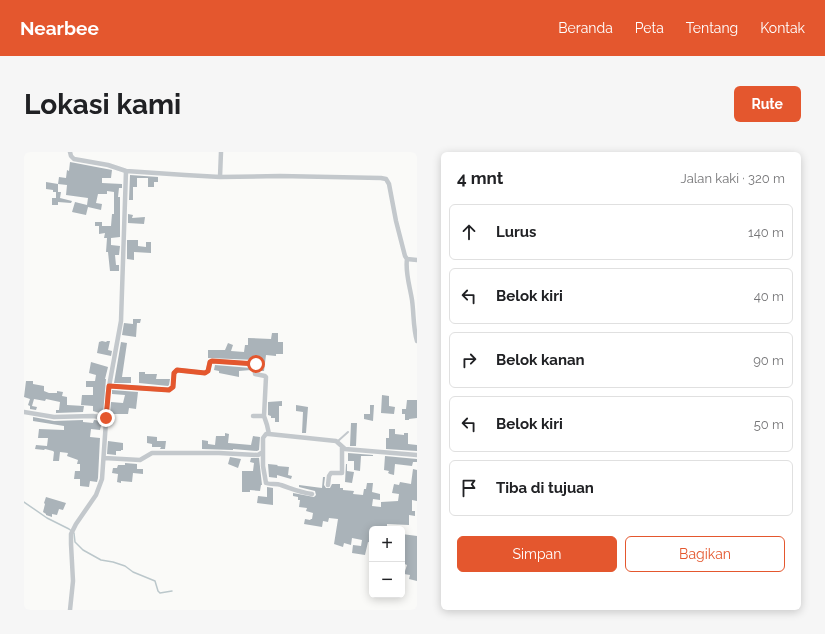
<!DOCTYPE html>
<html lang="id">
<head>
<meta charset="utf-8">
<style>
	:root { --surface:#fff; --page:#f6f6f6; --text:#202124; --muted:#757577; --line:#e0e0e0; --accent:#e4572e }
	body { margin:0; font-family:Raleway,sans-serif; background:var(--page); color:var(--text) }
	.controls { position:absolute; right:12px; bottom:12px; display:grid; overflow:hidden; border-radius:6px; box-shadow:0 2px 10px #0003 }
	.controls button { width:36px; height:36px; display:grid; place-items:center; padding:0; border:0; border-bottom:1px solid var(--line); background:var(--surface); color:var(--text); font:20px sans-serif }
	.stop { position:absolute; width:12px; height:12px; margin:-9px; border:3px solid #e4572e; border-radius:50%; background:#fff }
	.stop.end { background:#e4572e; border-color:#fff; box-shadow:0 1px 4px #0008 }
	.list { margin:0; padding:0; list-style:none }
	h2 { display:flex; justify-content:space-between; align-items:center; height:52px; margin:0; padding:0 16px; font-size:17px }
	h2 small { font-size:13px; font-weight:400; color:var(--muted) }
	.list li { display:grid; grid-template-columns:26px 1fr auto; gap:12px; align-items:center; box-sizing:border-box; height:56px; margin:0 8px 8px; padding:0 8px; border:1px solid var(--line); border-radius:6px }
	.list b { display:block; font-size:15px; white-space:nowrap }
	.list em { font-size:13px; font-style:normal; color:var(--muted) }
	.actions { display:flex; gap:8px; padding:12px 16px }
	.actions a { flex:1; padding:9px 0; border:1px solid var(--accent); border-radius:6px; text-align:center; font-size:14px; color:var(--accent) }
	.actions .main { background:var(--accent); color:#fff }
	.icon { flex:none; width:22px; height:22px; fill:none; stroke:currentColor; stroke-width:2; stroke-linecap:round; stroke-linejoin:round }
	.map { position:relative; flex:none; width:393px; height:458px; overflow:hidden; border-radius:6px }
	header { display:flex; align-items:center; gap:24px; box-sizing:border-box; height:56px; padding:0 20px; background:var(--accent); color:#fff }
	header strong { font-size:19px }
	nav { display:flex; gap:22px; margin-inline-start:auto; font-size:14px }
	.intro { display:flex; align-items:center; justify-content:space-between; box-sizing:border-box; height:96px; padding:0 24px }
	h1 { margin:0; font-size:28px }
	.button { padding:10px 18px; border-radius:6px; background:var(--accent); color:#fff; font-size:14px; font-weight:700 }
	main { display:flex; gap:24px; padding:0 24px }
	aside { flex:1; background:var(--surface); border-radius:6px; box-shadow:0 2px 10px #0003 }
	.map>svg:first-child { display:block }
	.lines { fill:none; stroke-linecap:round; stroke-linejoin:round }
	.stream { stroke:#bbc7cb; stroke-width:1.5 }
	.building { fill:#aab3b9 }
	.lane { stroke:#c3c8cc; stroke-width:2 }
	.street { stroke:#c3c8cc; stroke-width:4.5 }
	.route { stroke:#e4572e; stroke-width:5 }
</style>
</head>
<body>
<header>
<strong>Nearbee</strong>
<nav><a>Beranda</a><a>Peta</a><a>Tentang</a><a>Kontak</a></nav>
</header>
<div class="intro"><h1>Lokasi kami</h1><a class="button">Rute</a></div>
<main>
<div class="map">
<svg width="393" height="458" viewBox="0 0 393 458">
	<rect width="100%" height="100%" fill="#fafaf8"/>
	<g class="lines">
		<path class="stream" d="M0 350 23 366 45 377 50 381 51 390 59 398 77 408 89 410 101 414 109 420 131 429 134 439 136 441 148 439"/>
	</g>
	<path class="building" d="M46 10 88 18 87 26H78V31L98 32V36H95L94 45H96V85L87 86V93L96 94 95 103H91L92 113H95V119H86L84 100H82L83 86H80L81 81 75 82V74H71V70H78V74H87L88 62H90V40L83 39V42H74L72 51 78 52 77 58 64 55 62 63 48 60 51 50 63 53 64 46 42 43 43 33 34 32 35 25 42 26 43 18 45 19Z
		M106 23 134 25V30H130V35H124V26H113V35H109V48H105Z
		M22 30 34 32V40H29V38L22 37Z
		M32 40H37L36 46 48 49 47 51 34 50V53H28V46H32Z
		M104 62 109 63 108 66 121 65 120 72 104 71Z
		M103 88H114V94L122 95V90H127V101L110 100V108L103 107Z
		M109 167H117L116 171H113L112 185 98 183 100 171 109 172Z
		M248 181H254V190H259V202H252V204L242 203 240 219H235L234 211 232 208 184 206V198H201L204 191 209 193 207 199 220 200 221 193H224V186L247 187Z
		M78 189 82 190 83 189H86L84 198 88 199 87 204 73 201 75 190Z
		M97 190 103 191 98 225H107V231H90Z
		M67 210 84 215 81 227H82L79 262 69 259V254L57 253 58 243H69V235H62V229H71L72 223 65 221Z
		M191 213 227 216V218L215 219V225L195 221V219L190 218Z
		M115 220H121V222H133L132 227H146L145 233 144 234 115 231Z
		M2 229H9V232L20 234V239L25 241H33V239L39 240 38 244 43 245V253L60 254 59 260 32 261V258H35L36 250 22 247 21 249 10 247 8 254 13 255 12 258 6 257V254L4 253 6 247 0 245Z
		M88 238 114 240 112 257 105 256 104 262H86L87 250 99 251 101 243 88 242Z
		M358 243 365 244V254L371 255 370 262 357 261Z
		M383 248H393V266L385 267V268H381V262H378V257H382Z
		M258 249V254H255V270H251V266H247V264L244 263V250Z
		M272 253 284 255 282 281H278L279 260 272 259Z
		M346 253H350L349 269 340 267V262H346Z
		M9 265 30 269 59 268V270L69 271 70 268 78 269 76 278 67 277 66 285 76 286 74 326 73 330 66 329 65 335 56 334V327H50L51 319H56V312H53L54 308 43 304 44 301 36 300 35 309H29L30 300 29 299 21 297 20 298 11 297 12 293 23 294 24 286H14L15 277 40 278V274L9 269Z
		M327 271H333L332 294H326Z
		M365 277H371V282L380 283V281H384V292L393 293V299L362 297V286H365Z
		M201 281 205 282 204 291 227 293 229 284 236 285 235 298 233 299 209 297V298L178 297V288L184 289V292L191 293 192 284H201Z
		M123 284 133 285V289H142L141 297H136L137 295H128V292L123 291Z
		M84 289 99 291V298H97V299H92V303L83 302Z
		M324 301 349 303V304H337L336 319 330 318V309H324Z
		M361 304 393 307V310H389L388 314 371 312 370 323 366 322 364 321 365 319 360 318Z
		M206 305 217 307 214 316 204 312Z
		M227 306H235L238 333H237L236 339 226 338V340H218V319H229L230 311 226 310Z
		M101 311 113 312V317H119V322L109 321 108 330 97 329V331L93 330 94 322 88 321 89 316H93L94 313H101Z
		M244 312 254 313 253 314 265 315 264 323 268 324 267 327 253 323V326L245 325Z
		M322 312H323V319L330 320 328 331 321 330Z
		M389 317 393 318V349L388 348V359H391V364L385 363V373L363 372V377H348V391L344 390 341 403 328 401 329 393 337 394 338 388 328 386 327 393 320 391 319 395 310 392 314 367 305 366 304 370 299 369 298 375 280 372 281 367 286 368 287 367H288L289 361 282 359 283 356 275 355 276 348H274V345L269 344V341L290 345 292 343 291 339 275 335V333L298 336 299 325H301L300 333 302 336H306L308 332H316V336H319V338L330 339 329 342 339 343 340 337H342L343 331H349L348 340 356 342V348L349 347 348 354 357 355V350L374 349 375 342 368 341 370 332 375 333 376 330 387 332Z
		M243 335 249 336V353L233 351 234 344 243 345Z
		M22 345 42 351 39 358 35 357 33 363 28 362V365L22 363V362L19 360 21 352 20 351Z
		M378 382 393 384V429L385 427 386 423 380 422 383 413 378 411Z"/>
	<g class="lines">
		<path class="lane" d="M314 289 324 280"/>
		<path class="street" d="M46 0 47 4 50 7 84 13 102 19 161 23 196 25 256 24 357 26 362 27 365 32 372 69 381 104 383 107C381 120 386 135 388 148 390 162 389 176 393 189
			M196 25 197 0
			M383 107 393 108
			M85 234 145 238 149 235 150 221 153 218 181 221 184 219 186 210 188 209 231 212V222L241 224 242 225 240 264
			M0 260 30 265 69 264 82 266
			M229 264H240L243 273 245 282
			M239 300V314L242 331C247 333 252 331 257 333 269 337 275 340 288 342
			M80 306 116 308 128 301H195L234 303 239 300V286L242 282H245L312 289 321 297 393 303
			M304 333 305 324 307 321H318V296
			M46 458 49 429 47 392V382L52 372 72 343 78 327 84 240 97 169 102 19"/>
	</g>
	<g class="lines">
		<path class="route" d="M82 266 85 234 145 238 149 235 150 221 153 218 181 221 184 219 186 210 188 209 232 212"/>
	</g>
</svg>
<div class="controls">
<button>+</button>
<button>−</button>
</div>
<div class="stop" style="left:232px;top:212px"></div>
<div class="stop end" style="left:82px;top:266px"></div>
</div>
<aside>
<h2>4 mnt<small>Jalan kaki · 320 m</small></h2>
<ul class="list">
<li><svg class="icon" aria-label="ahead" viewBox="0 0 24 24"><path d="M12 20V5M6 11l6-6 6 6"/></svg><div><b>Lurus</b></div><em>140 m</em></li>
<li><svg class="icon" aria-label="left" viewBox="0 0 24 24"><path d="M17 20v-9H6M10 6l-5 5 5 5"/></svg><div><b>Belok kiri</b></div><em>40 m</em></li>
<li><svg class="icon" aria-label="right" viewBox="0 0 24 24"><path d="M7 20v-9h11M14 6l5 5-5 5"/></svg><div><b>Belok kanan</b></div><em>90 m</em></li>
<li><svg class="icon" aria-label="left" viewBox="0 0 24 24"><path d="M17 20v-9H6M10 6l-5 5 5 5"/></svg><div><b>Belok kiri</b></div><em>50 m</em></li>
<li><svg class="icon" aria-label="arrive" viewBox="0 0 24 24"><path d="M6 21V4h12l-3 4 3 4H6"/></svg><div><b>Tiba di tujuan</b></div></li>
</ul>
<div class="actions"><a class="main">Simpan</a><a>Bagikan</a></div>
</aside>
</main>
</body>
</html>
